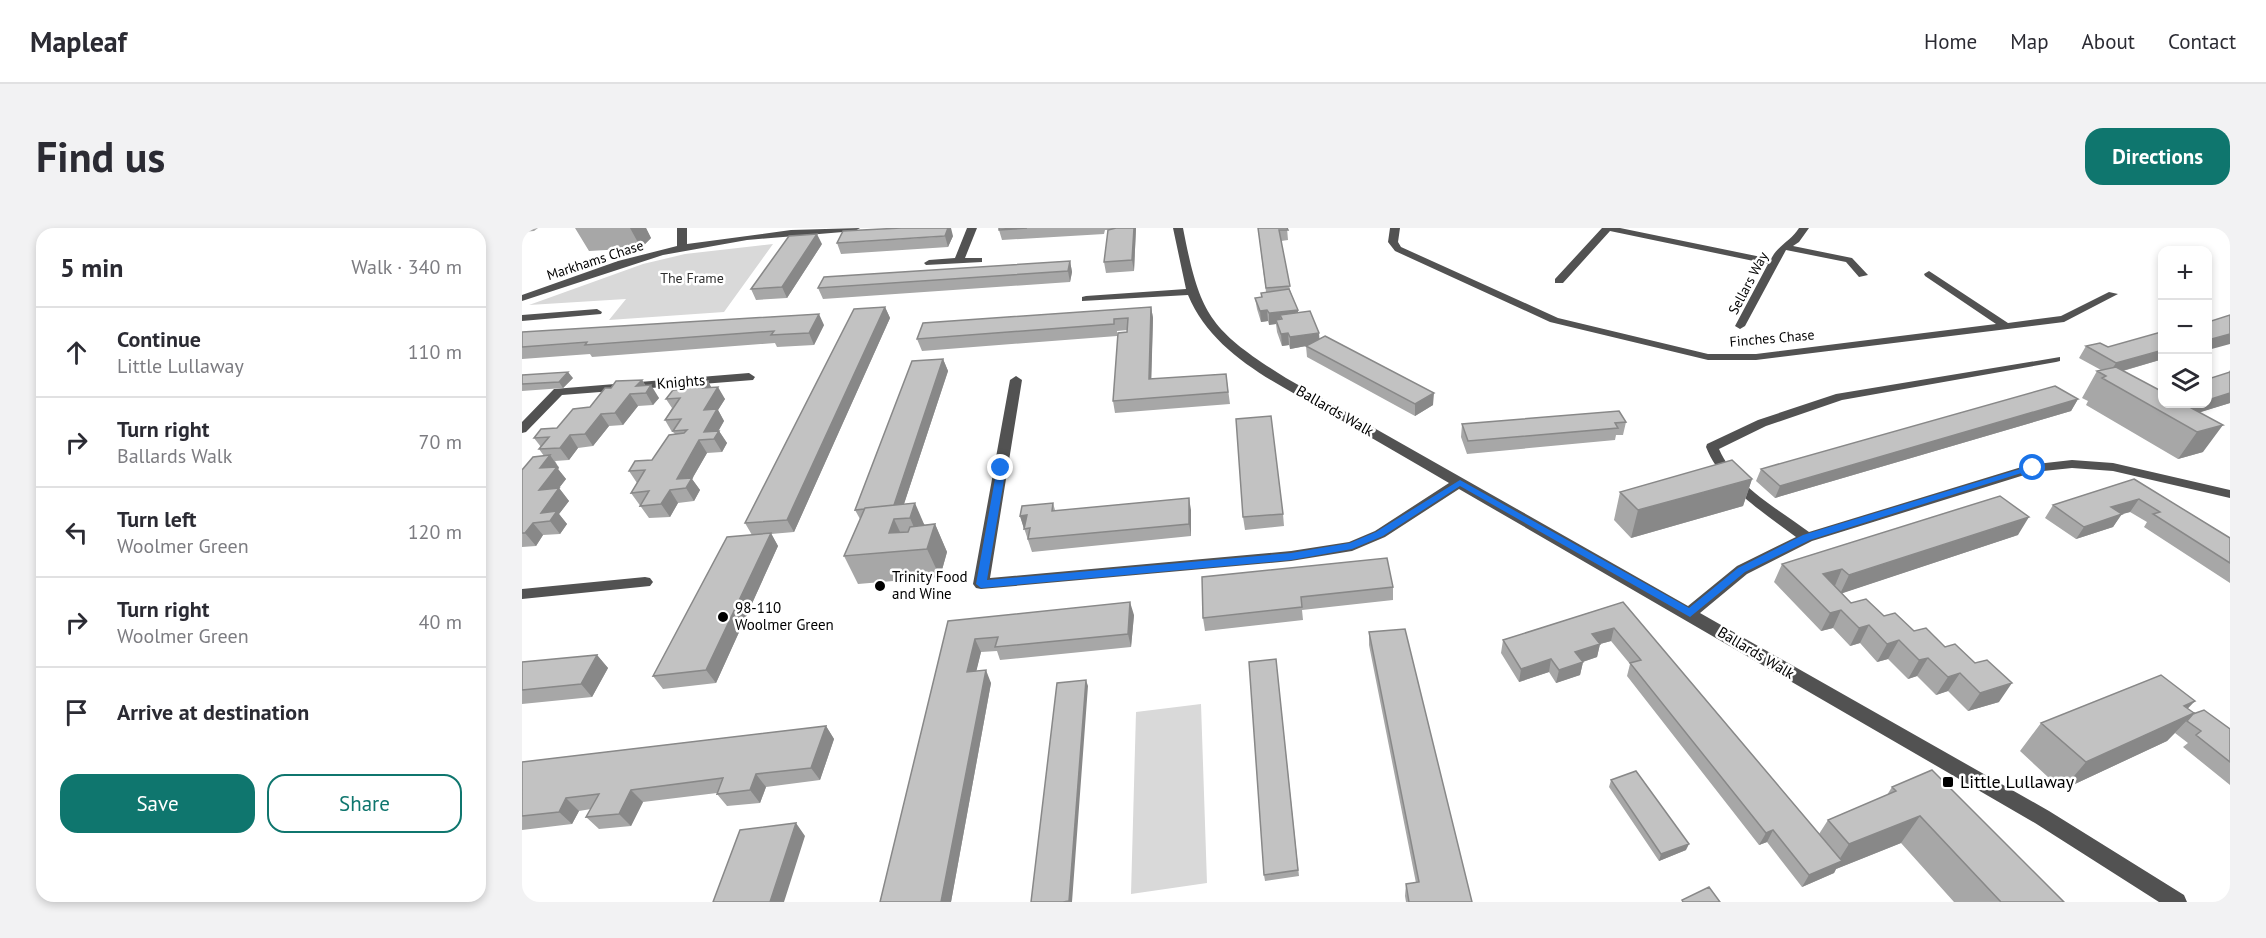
<!DOCTYPE html>
<html lang="en">
<head>
<meta charset="utf-8">
<style>
	:root { --surface:#fff; --page:#f2f2f3; --text:#2b2b33; --muted:#7c7c81; --line:#e1e1e2; --accent:#0f766e }
	body { margin:0; font-family:"PT Sans",sans-serif; background:var(--page); color:var(--text) }
	.controls { position:absolute; right:18px; top:18px; display:grid; overflow:hidden; border-radius:12px; box-shadow:0 3px 9px #0003 }
	.controls button { width:54px; height:54px; display:grid; place-items:center; padding:0; border:0; border-bottom:2px solid var(--line); background:var(--surface); color:var(--text); font:30px sans-serif }
	.stop { position:absolute; width:18px; height:18px; margin:-14px; border:4px solid #1a73e8; border-radius:50%; background:#fff }
	.stop.end { background:#1a73e8; border-color:#fff; box-shadow:0 2px 6px #0008 }
	.list { margin:0; padding:0; list-style:none }
	h2 { display:flex; justify-content:space-between; align-items:center; height:78px; margin:0; padding:0 24px; font-size:26px }
	h2 small { font-size:20px; font-weight:400; color:var(--muted) }
	.list li { display:grid; grid-template-columns:39px 1fr auto; gap:18px; align-items:center; box-sizing:border-box; height:90px; padding:0 24px; border-top:2px solid var(--line) }
	.list b { display:block; font-size:22px; white-space:nowrap }
	.list p { margin:0; font-size:20px; white-space:nowrap; color:var(--muted) }
	.list em { font-size:20px; font-style:normal; color:var(--muted) }
	.actions { display:flex; gap:12px; padding:18px 24px }
	.actions a { flex:1; padding:14px 0; border:2px solid var(--accent); border-radius:18px; text-align:center; font-size:21px; color:var(--accent) }
	.actions .main { background:var(--accent); color:#fff }
	.icon { flex:none; width:33px; height:33px; fill:none; stroke:currentColor; stroke-width:2; stroke-linecap:round; stroke-linejoin:round }
	.map { position:relative; flex:none; width:1708px; height:674px; overflow:hidden; border-radius:18px }
	header { display:flex; align-items:center; gap:36px; box-sizing:border-box; height:84px; padding:0 30px; background:var(--surface); border-bottom:2px solid var(--line) }
	header strong { font-size:28px }
	nav { display:flex; gap:33px; margin-inline-start:auto; font-size:21px }
	.intro { display:flex; align-items:center; justify-content:space-between; box-sizing:border-box; height:144px; padding:0 36px }
	h1 { margin:0; font-size:42px }
	.button { padding:15px 27px; border-radius:18px; background:var(--accent); color:#fff; font-size:21px; font-weight:700 }
	main { display:flex; gap:36px; padding:0 36px }
	aside { flex:1; background:var(--surface); border-radius:18px; box-shadow:0 3px 9px #0003 }
	.map>svg:first-child { display:block }
	.green { fill:#d9d9d9 }
	.lines { fill:none; stroke-linecap:round; stroke-linejoin:round }
	.minor { fill:#525252; fill-rule:evenodd }
	.wall { fill:#a7a7a7 }
	.shaded-wall { fill:#888 }
	.building { fill:#c2c2c2; stroke:#888; stroke-width:1.5 }
	.route { fill:#1a73e8 }
	.poi-dot { fill:#000; stroke:#fff; stroke-width:2 }
	.labels { text-anchor:middle; stroke-width:5; stroke-linejoin:round; paint-order:stroke }
	.far-street-label { font-size:14px; fill:#000; stroke:#fff }
	.far-park-label { font-size:14px; fill:#303030; stroke:#fff }
	.street-label { font-size:15px; fill:#000; stroke:#fff }
	.poi-label { font-size:15px; fill:#000; stroke:#fff; text-anchor:start }
	.near-poi-label { font-size:18px; fill:#000; stroke:#fff; text-anchor:start }
</style>
</head>
<body>
<header>
<strong>Mapleaf</strong>
<nav><a>Home</a><a>Map</a><a>About</a><a>Contact</a></nav>
</header>
<div class="intro"><h1>Find us</h1><a class="button">Directions</a></div>
<main>
<aside>
<h2>5 min<small>Walk · 340 m</small></h2>
<ul class="list">
<li><svg class="icon" aria-label="ahead" viewBox="0 0 24 24"><path d="M12 20V5M6 11l6-6 6 6"/></svg><div><b>Continue</b><p>Little Lullaway</p></div><em>110 m</em></li>
<li><svg class="icon" aria-label="right" viewBox="0 0 24 24"><path d="M7 20v-9h11M14 6l5 5-5 5"/></svg><div><b>Turn right</b><p>Ballards Walk</p></div><em>70 m</em></li>
<li><svg class="icon" aria-label="left" viewBox="0 0 24 24"><path d="M17 20v-9H6M10 6l-5 5 5 5"/></svg><div><b>Turn left</b><p>Woolmer Green</p></div><em>120 m</em></li>
<li><svg class="icon" aria-label="right" viewBox="0 0 24 24"><path d="M7 20v-9h11M14 6l5 5-5 5"/></svg><div><b>Turn right</b><p>Woolmer Green</p></div><em>40 m</em></li>
<li><svg class="icon" aria-label="arrive" viewBox="0 0 24 24"><path d="M6 21V4h12l-3 4 3 4H6"/></svg><div><b>Arrive at destination</b></div></li>
</ul>
<div class="actions"><a class="main">Save</a><a>Share</a></div>
</aside>
<div class="map">
<svg width="1708" height="674" viewBox="0 0 1708 674">
	<rect width="100%" height="100%" fill="#fff"/>
	<path class="green" d="M251 16 202 84 87 92 104 71 7 77 121 36 163 26Z
		M679 476 685 655 609 666 614 484Z"/>
	<g class="lines">
		<path class="minor" d="M155 0H165V16L269 2 338 0 333 3 225 12 141 27 0 73V67L96 33 155 18Z
			M445 0H455L443 30H460V34L404 37 402 35 407 32 433 30Z
			M651 0H661C678 88 688 102 764 150L1166 378 1215 338 1274 309C1241 284 1200 259 1184 219L1185 216 1236 192 1314 166 1538 129V133L1534 134 1320 172 1244 198 1197 221C1213 258 1256 281 1287 304L1506 237 1550 232 1591 235 1708 262V270L1591 243 1550 240 1512 244 1290 313 1225 346 1178 385 1527 583 1662 667 1665 674H1637L1513 595 937 261 863 309 830 323 769 333 459 361 454 360 451 356 488 152 494 148 500 152 468 350 769 323 827 314 853 303 927 255C889 233 850 210 812 188 759 157 691 128 666 67L560 73V69L564 68 664 61Z
			M868 0H878L876 14 879 19 1036 90 1186 126H1234L1474 96 1403 48 1402 46 1407 43 1486 95 1539 88 1587 64 1596 66 1542 94 1234 132H1186L1028 94 873 23 866 14Z
			M1080 0H1098L1249 31C1256 17 1269 13 1277 0H1287L1277 14 1271 18 1330 30 1346 47 1337 49 1324 34 1264 22 1223 98 1218 101 1213 98 1246 36 1088 3 1041 55H1033V51Z
			M75 81 80 84 79 86 0 93V87Z
			M227 145 233 149 231 152 40 167 4 204 0 205V194L32 161Z
			M123 349 128 350 131 354 128 358 0 371V361Z"/>
	</g>
	<path class="wall" d="M0 0H16L12 3 0 4Z
		M53 0H124L129 10 119 20 67 23Z
		M477 0H614L612 43 584 45 582 34 586 2H583L582 6 480 12 477 2Z
		M736 0H765L766 12 759 13 768 62 776 84 798 111 911 177 893 188 785 129 784 118 768 121 767 117 760 118 755 104 754 96 747 97 746 93 739 94 735 81 733 70 739 69V65L744 64Z
		M431 8 426 19 319 26 315 15Z
		M300 16 265 70 234 72 229 61Z
		M548 33 550 44 548 54 301 71 296 60Z
		M363 79 368 90 272 304 249 306 256 318 194 455 141 461 131 448 230 307 223 295Z
		M629 79 631 90 629 151 704 146 708 176 593 185 591 173 606 102 595 103V108L400 123 395 111Z
		M302 97 292 117 255 119 253 115 70 129 68 126 0 131V104Z
		M1564 118 1586 119 1641 131 1601 143 1641 176H1686L1708 142V175L1678 184 1681 224 1656 231 1564 177 1566 173 1560 170 1575 143 1579 142 1557 130Z
		M421 131 426 143 382 276 403 297 413 296 425 324 418 349 336 356 322 328 338 291 333 282Z
		M0 147 51 150 41 160 0 163Z
		M120 152 124 158 137 170 131 177 116 178 101 197 87 198 71 218 56 220 47 232 33 233 37 240 36 241 44 251 37 260 47 273 37 286 45 296 38 306 21 307 14 318 0 319V242L22 228 17 221 19 219 12 210 35 200 68 179 89 160Z
		M186 153 189 159 203 171 196 182 202 193 196 203H197L205 215 200 224 185 225 170 251 178 262 172 273 156 275 148 289 127 290 109 265 115 255 107 243 130 232 153 206 151 204H150L143 192 150 180 144 171 164 161Z
		M1556 171 1549 183 1253 270 1234 253 1239 241Z
		M1104 194 1101 207H1094L1093 212 945 226 939 209 940 196Z
		M1230 251 1221 278 1109 310 1092 292 1098 264Z
		M1612 251 1708 310V355L1622 299 1625 294 1608 284 1599 286 1591 299 1554 311 1523 290 1531 277Z
		M531 275 533 282H669V308L510 324 498 288Z
		M761 286 762 298 723 302 721 289Z
		M1496 307 1320 365 1329 375 1362 388 1392 403 1477 474 1446 483 1426 463 1414 467 1395 448 1386 451 1366 431 1355 434 1338 415 1328 418 1311 400 1299 403 1252 354 1260 336Z
		M680 349 871 359V372L780 382 781 392 683 403 681 390Z
		M1101 374 1297 606 1306 592 1365 567 1370 559 1542 674H1432L1379 615 1314 641 1312 645 1280 659 1245 614 1237 617 1105 448 1108 436 1089 413 1078 416 1075 429 1061 434 1058 447 1034 455 1027 444 997 454 979 425 981 412Z
		M612 387 609 419 478 432 475 423 459 424 454 443 469 455 429 674H358L426 393Z
		M847 404 950 674H884L883 668 884 656 894 655 847 417Z
		M75 427 86 440 70 469 0 476V434Z
		M754 431 777 648 743 653 742 647Z
		M1666 481 1672 485 1708 501V557L1661 519 1666 515 1653 505 1645 513 1540 562 1498 523 1519 495Z
		M304 498 312 511 298 552 244 559 238 575 205 578 195 566V565L121 574 109 598 77 601 64 589 69 581 57 583 50 596 0 602V534Z
		M1089 552 1164 622 1137 633 1087 559Z"/>
	<path class="shaded-wall" d="M108 0H124L129 10 119 20Z
		M426 0H429L431 8 426 19 423 8Z
		M612 0H614L612 43 610 32Z
		M295 6 300 16 265 70 260 59Z
		M548 33 550 44 548 54 546 43Z
		M363 79 368 90 272 304 265 292Z
		M629 79 631 90 629 163 627 151Z
		M745 82 746 93 739 94 738 83Z
		M776 82V93L760 91 758 87 759 95 754 92V96L747 97V85Z
		M297 86 302 97 292 117 287 105Z
		M766 105 767 117 760 118 759 106Z
		M797 105 798 117 784 118 768 121V109Z
		M1708 106V116L1686 122V112Z
		M1641 122V131L1586 147 1594 135Z
		M421 131 426 143 377 291 371 278Z
		M46 144 51 150 41 160 37 154Z
		M120 152 126 162 129 157 137 170 131 177 124 165 114 158Z
		M186 153 192 165 196 159 203 171 196 182 202 193 192 211 182 204 181 160Z
		M912 165 911 177 893 188V176Z
		M1708 165V175L1663 189 1672 176H1686V172Z
		M108 166 116 178 101 197 93 185Z
		M1556 171 1549 183 1253 270 1258 258Z
		M79 186 87 198 71 218 63 206Z
		M1701 197 1681 224 1656 231 1675 204Z
		M197 203 205 215 200 224 192 211Z
		M48 207 56 220 47 232 38 220Z
		M177 212 185 225 170 251 178 262 172 273 164 260 155 251Z
		M28 227 37 240 36 241 44 251 37 260 47 273 37 286 45 296 38 306 28 293 19 285 17 262 18 240Z
		M1230 251 1221 278 1109 310 1116 282Z
		M148 262 156 275 148 289 139 276Z
		M667 270 669 282V308L667 296Z
		M1617 271 1608 284 1580 292 1589 279Z
		M393 275 405 303 400 318 388 290Z
		M1600 286 1591 299 1554 311 1562 299Z
		M505 287 502 301 498 288Z
		M1507 289 1496 307 1318 366 1327 347Z
		M372 291 385 319 367 305Z
		M11 295 21 307 14 318 3 305Z
		M413 296 425 324 418 349 405 321Z
		M249 305 256 318 194 455 184 442Z
		M1320 341 1312 360 1301 346Z
		M608 374 612 387 609 419 606 406Z
		M1319 382 1311 400 1299 403 1308 385Z
		M1347 397 1338 415 1328 418 1337 400Z
		M1092 400 1089 413 1067 419 1070 406Z
		M453 411 459 424 451 457 445 444Z
		M1377 412 1366 431 1355 434 1365 416Z
		M1078 416 1075 429 1051 437 1053 424Z
		M75 427 86 440 70 469 59 456Z
		M1406 430 1395 448 1386 451 1397 432Z
		M1029 431 1027 444 997 454 999 441Z
		M1061 434 1058 447 1034 455 1037 442Z
		M464 442 469 455 429 674H419Z
		M1438 445 1426 463 1414 467 1426 449Z
		M564 452 566 458 550 674H541Z
		M1490 455 1477 474 1446 483 1458 465Z
		M1673 473 1654 493 1672 485 1645 513 1540 562 1564 534 1662 478Z
		M304 498 312 511 298 552 289 540Z
		M234 546 244 559 238 575 228 562Z
		M109 562 121 574 109 598 97 586Z
		M44 570 57 583 50 596 37 584Z
		M1398 588 1379 615 1314 641 1312 645 1280 659 1287 647 1315 635 1327 616Z
		M274 595 283 608 262 674H248Z
		M1251 602 1245 614 1237 617 1244 605Z
		M1167 616 1164 622 1137 633 1139 626Z"/>
	<path class="building" d="M379 0H426L423 8 315 15 321 3Z
		M477 0H505L477 2Z
		M594 0H612L610 32 582 34 586 2Z
		M736 0H765L766 2H757L768 58 744 60Z
		M295 6 260 59 229 61 267 8Z
		M548 33 546 43 296 60 302 49Z
		M767 61 776 82 747 85 745 82 738 83 733 70 740 69 739 65Z
		M363 79 265 292 223 295 332 81Z
		M629 79 627 151 704 146 706 164 591 173 596 105 605 104 606 90 592 91V96L395 111 401 95Z
		M788 83 797 105 768 109 766 105 759 106 754 92 760 91 758 87Z
		M297 86 287 105 249 107 252 103 63 117 65 114 0 119V104Z
		M1708 87V106L1686 112V94Z
		M1639 104 1641 105V122L1594 135 1564 118 1578 115 1586 119Z
		M803 108 912 165 893 176 784 118Z
		M421 131 372 277 343 280 342 281 333 282 390 133Z
		M1594 139 1641 164V176H1662L1701 197 1675 204 1580 150 1584 148 1575 143Z
		M46 144 37 154 0 156V147Z
		M1708 144V165L1686 172V151Z
		M120 152 114 158 129 157 124 165 108 166 93 185 79 186 63 206 48 207 38 220 17 221 27 209 12 210 19 201 35 200 51 181 68 179 83 160H89L94 153Z
		M186 153 181 160 196 159 182 182 195 181 182 204 197 203 192 211 177 212 155 251 170 250 164 260 148 262 139 276 118 278 127 263 109 265 123 242 107 243 113 233 130 232 147 207 162 205 165 202 151 203 159 191 143 192 158 170 144 171 151 162 164 161 169 154Z
		M1533 158 1556 171 1258 258 1239 241Z
		M1097 183 1104 194 1093 195 1096 200 946 213 940 196Z
		M749 188 761 286 721 289 714 191Z
		M28 227 18 240 35 239 17 262 37 260 19 285 35 283 28 293 11 295 3 305H0V242L11 229Z
		M1210 232 1230 251 1116 282 1098 264Z
		M1612 251 1708 310V335L1631 286 1638 284 1617 271 1589 279 1600 286 1562 299 1531 277Z
		M1478 268 1507 289 1327 347 1320 341 1301 346 1329 375 1344 371 1362 388 1373 385 1392 403 1404 400 1423 419 1433 416 1453 435 1465 432 1490 455 1458 465 1438 445 1426 449 1406 430 1397 432 1377 412 1365 416 1347 397 1337 400 1319 382 1308 385 1260 336Z
		M667 270V296L506 311 508 300 502 301 505 287 498 288 500 278 531 275 530 283Z
		M393 275 388 290 372 291 367 305 386 304 388 299 413 296 405 321 322 328 343 280Z
		M249 305 184 442 131 448 205 309Z
		M865 330 871 359 779 369 780 379 681 390 680 349Z
		M608 374 606 406 473 419 476 409 453 411 445 444 464 442 419 674H358L426 393Z
		M1101 374 1320 633 1287 647 1251 602 1244 605 1108 435 1119 432 1092 400 1070 406 1078 416 1053 424 1061 434 1037 442 1029 431 999 441 981 412Z
		M883 401 950 674H887L884 656 897 654 847 404Z
		M75 427 59 456 0 462V434Z
		M754 431 776 642 742 647 727 434Z
		M1639 447 1673 473 1662 478 1672 485 1564 534 1519 495Z
		M564 452 547 673 541 674H509L535 455Z
		M1682 482 1708 501V534L1674 507 1679 503 1665 493 1671 486Z
		M304 498 289 540 234 546 228 562 195 566 201 550 109 562 97 586 64 589 77 566 44 570 37 584 0 588V534Z
		M1410 542 1542 674H1479L1398 588 1327 616 1306 592 1374 563 1370 559Z
		M1114 543 1167 616 1139 626 1089 552Z
		M274 595 248 674H191L218 602Z
		M1187 659 1198 674H1161L1160 672Z"/>
	<path class="route" d="M479 237 484 240 465 352 769 325 828 315 854 304 938 252 1167 380 1216 340 1281 307 1508 238 1515 240 1288 312 1223 344 1168 389 938 258 861 308 830 321 769 332 459 360 454 356 475 240Z"/>
	<g class="poi-dot">
		<circle cx="358" cy="358" r="6"/>
		<circle cx="201" cy="389" r="6"/>
		<rect x="1420" y="548" width="12" height="12" rx="3"/>
	</g>
	<g class="labels">
		<g class="far-street-label">
			<text transform="translate(73 32) rotate(-18)" y="5">Markhams Chase</text>
			<text transform="translate(1226 55) rotate(-62)" y="5">Sellars Way</text>
			<text transform="translate(1250 110) rotate(-5)" y="5">Finches Chase</text>
		</g>
		<g class="far-park-label">
			<text x="170" y="55">The Frame</text>
		</g>
		<g class="street-label">
			<text transform="translate(159 154) rotate(-5)" y="5">Knights</text>
			<text transform="translate(813 183) rotate(30)" y="5">Ballards Walk</text>
			<text transform="translate(1234 425) rotate(31)" y="5">Ballards Walk</text>
		</g>
		<g class="poi-label">
			<text x="370" y="354">Trinity Food<tspan x="370" dy="17">and Wine</tspan></text>
			<text x="213" y="385">98-110<tspan x="213" dy="17">Woolmer Green</tspan></text>
		</g>
		<g class="near-poi-label">
			<text x="1438" y="560">Little Lullaway</text>
		</g>
	</g>
</svg>
<div class="controls">
<button>+</button>
<button>−</button>
<button><svg class="icon" aria-label="layers" viewBox="0 0 24 24"><path d="M12 4l9 5-9 5-9-5zM3 14l9 5 9-5"/></svg></button>
</div>
<div class="stop" style="left:1511px;top:240px"></div>
<div class="stop end" style="left:479px;top:240px"></div>
</div>
</main>
</body>
</html>
